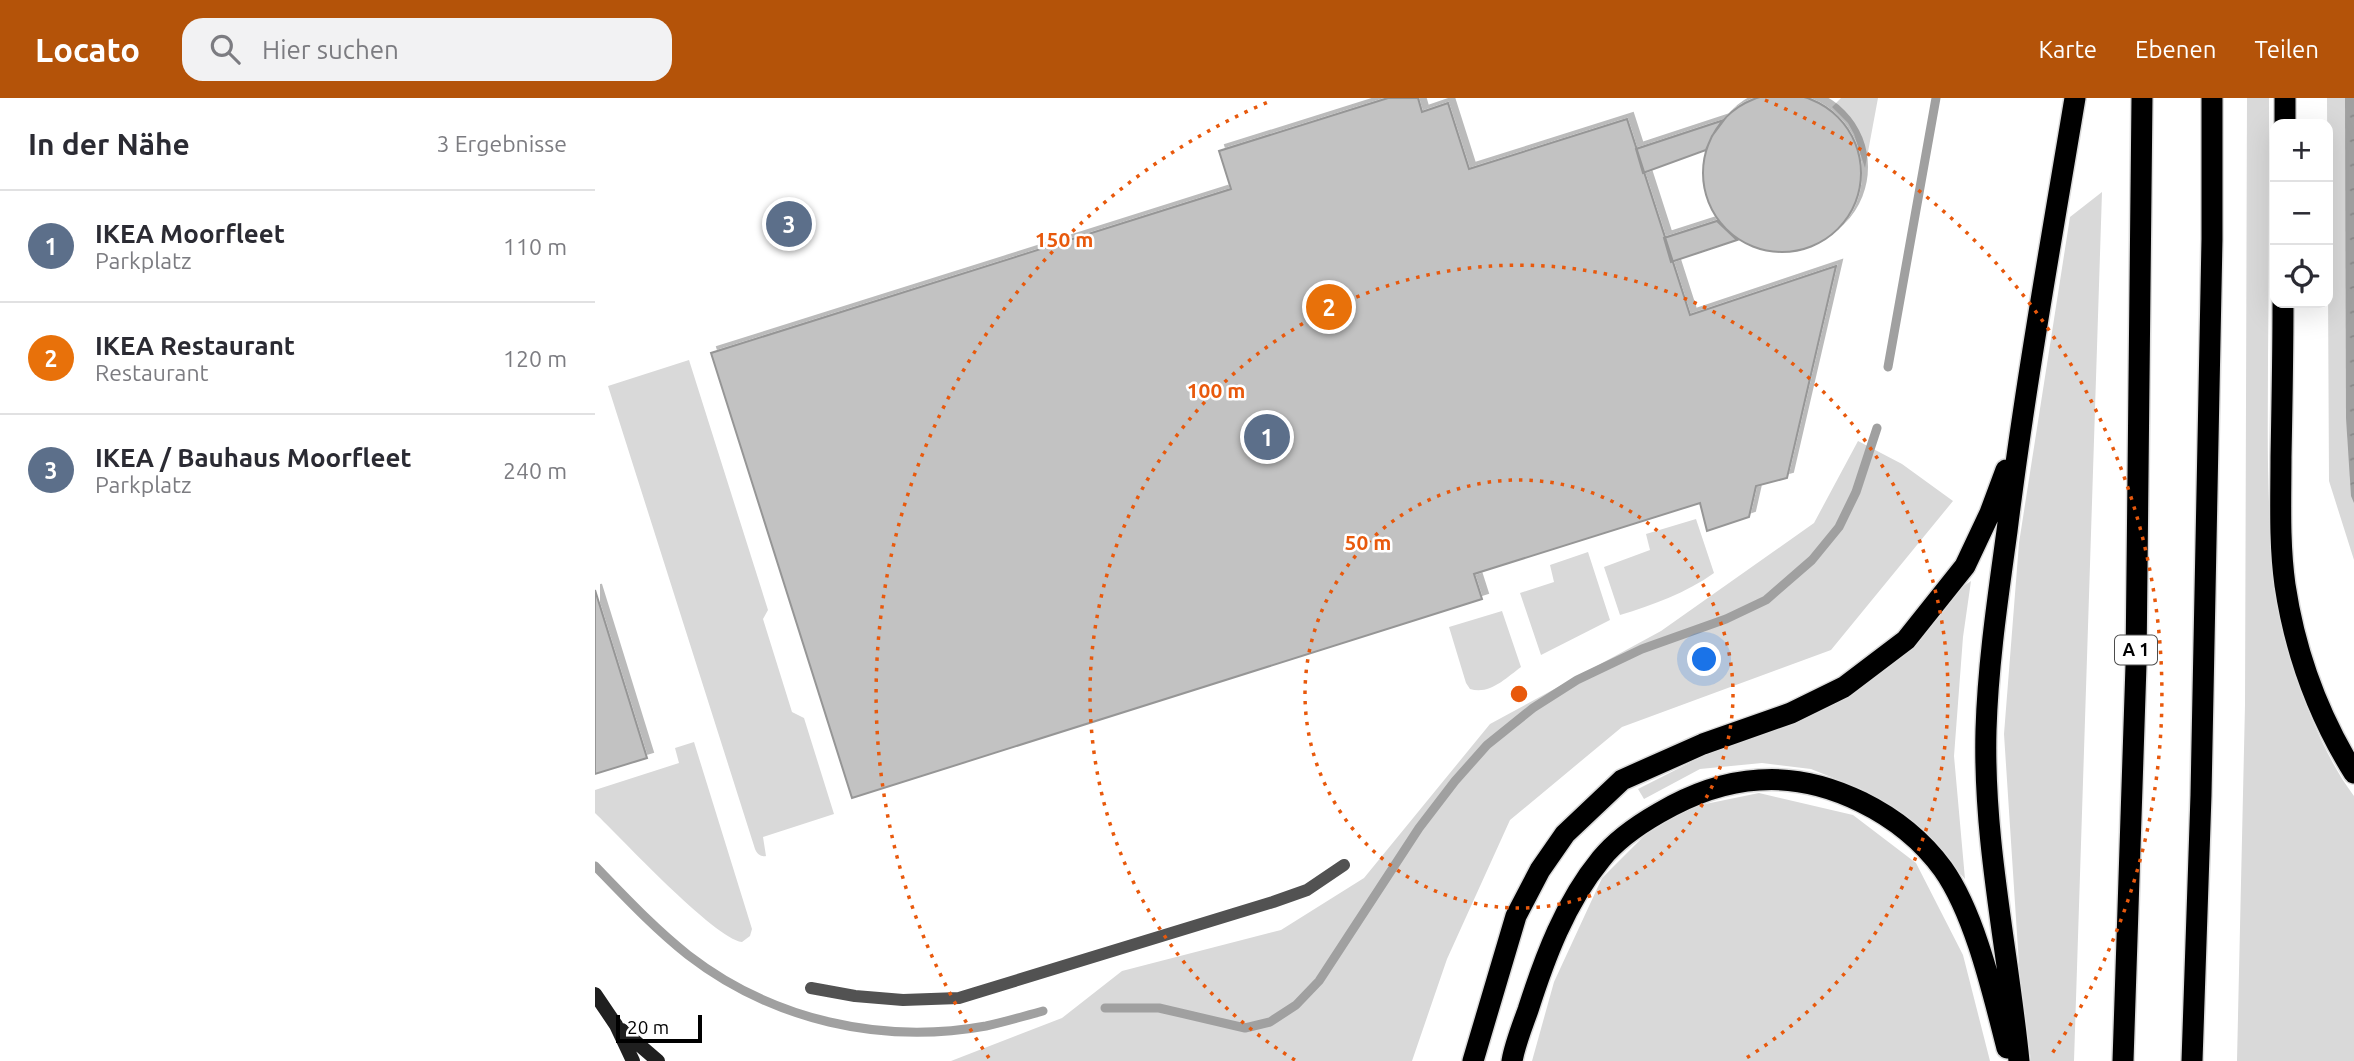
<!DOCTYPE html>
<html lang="de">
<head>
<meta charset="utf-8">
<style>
	:root { --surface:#fff; --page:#f2f2f3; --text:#2b2b33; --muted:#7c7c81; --line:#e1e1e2; --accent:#b45309 }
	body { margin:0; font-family:Ubuntu,sans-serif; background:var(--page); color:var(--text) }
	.controls { position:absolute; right:21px; top:21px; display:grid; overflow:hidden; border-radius:14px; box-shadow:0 7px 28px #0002 }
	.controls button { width:63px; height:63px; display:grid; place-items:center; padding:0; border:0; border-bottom:2px solid var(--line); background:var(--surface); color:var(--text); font:35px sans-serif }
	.scale { position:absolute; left:21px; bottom:18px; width:86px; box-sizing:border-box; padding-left:7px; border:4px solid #000; border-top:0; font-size:19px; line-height:24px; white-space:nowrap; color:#000; -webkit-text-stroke:5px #fff; paint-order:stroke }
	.you { position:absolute; left:1110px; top:562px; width:24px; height:24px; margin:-18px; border:5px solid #fff; border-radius:50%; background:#1a73e8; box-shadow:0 0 0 10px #1a73e833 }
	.badge { display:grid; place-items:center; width:46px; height:46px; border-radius:50%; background:var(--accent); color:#fff; font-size:23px; font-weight:700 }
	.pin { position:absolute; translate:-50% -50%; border:4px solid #fff; box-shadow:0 2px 7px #0006 }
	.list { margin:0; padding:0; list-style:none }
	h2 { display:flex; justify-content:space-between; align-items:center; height:91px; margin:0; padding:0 28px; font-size:30px }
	h2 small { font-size:23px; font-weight:400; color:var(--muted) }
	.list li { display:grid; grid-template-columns:46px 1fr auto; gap:21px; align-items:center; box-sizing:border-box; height:112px; padding:0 28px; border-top:2px solid var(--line) }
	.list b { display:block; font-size:26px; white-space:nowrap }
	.list p { margin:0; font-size:23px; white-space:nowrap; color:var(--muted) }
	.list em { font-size:23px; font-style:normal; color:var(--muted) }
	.icon { flex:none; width:38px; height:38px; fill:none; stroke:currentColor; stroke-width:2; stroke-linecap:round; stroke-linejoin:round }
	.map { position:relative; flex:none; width:1759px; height:963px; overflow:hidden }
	header { display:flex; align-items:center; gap:42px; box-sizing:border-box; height:98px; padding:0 35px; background:var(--accent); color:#fff }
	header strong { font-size:33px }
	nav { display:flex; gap:38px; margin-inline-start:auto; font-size:24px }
	.search { width:490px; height:63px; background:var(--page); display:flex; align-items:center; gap:18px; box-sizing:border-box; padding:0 24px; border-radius:21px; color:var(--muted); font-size:26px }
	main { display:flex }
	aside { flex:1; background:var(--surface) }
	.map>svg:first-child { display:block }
	.green { fill:#d9d9d9 }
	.water { fill:url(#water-ripples) }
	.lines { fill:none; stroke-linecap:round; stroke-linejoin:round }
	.stream { stroke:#a0a0a0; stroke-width:9 }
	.building { fill:#c2c2c2; stroke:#969696; stroke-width:2; filter:url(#shadow) }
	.motorway-casing { stroke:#dbdbdb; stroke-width:24 }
	.service { stroke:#525252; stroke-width:12 }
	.secondary { stroke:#1f1f1f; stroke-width:14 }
	.motorway { stroke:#000; stroke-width:21 }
	.ring { fill:none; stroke:#e8590c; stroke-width:3.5; stroke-dasharray:3.5 7 }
	.labels { text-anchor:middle; stroke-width:5; stroke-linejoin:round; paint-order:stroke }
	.shield { fill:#fff; stroke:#4c4c4c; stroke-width:2 }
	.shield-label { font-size:18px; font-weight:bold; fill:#000 }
	.centre { fill:#e8590c; stroke:#fff; stroke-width:3.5 }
	.ring-label { font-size:21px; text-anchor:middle; font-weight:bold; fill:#e8590c; stroke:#fff; stroke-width:5; stroke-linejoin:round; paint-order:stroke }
</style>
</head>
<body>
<header>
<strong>Locato</strong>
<div class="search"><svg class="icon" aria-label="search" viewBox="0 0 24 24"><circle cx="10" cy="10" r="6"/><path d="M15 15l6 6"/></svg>Hier suchen</div>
<nav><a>Karte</a><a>Ebenen</a><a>Teilen</a></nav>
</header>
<main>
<aside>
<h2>In der Nähe<small>3 Ergebnisse</small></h2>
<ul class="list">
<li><span class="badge" style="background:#5c6f8a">1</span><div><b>IKEA Moorfleet</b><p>Parkplatz</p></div><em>110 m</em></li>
<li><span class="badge" style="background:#e8710a">2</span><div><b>IKEA Restaurant</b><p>Restaurant</p></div><em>120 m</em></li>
<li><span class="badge" style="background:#5c6f8a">3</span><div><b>IKEA / Bauhaus Moorfleet</b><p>Parkplatz</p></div><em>240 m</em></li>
</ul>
</aside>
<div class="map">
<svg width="1759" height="963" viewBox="0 0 1759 963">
	<defs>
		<pattern id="water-ripples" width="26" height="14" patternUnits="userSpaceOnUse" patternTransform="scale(1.75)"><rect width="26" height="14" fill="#a0a0a0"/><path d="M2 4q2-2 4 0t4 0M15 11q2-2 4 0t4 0" fill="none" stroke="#888"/></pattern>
		<filter id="shadow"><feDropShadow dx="6" dy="-6" stdDeviation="0" flood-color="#0004"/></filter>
	</defs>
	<rect width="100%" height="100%" fill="#fff"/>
	<path class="green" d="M1246 0H1283L1270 70 1259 36 1253 25 1237 9Z
		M1652 0H1674C1674 87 1674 173 1673 260 1673 382 1667 504 1716 619 1728 647 1741 674 1759 698V963H1642L1650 607Z
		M1732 0H1759V462L1734 383Z
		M1507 94 1479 963H1436L1425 882 1409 636 1424 445 1475 119Z
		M94 262 173 512 168 521 197 614 209 620 239 716 168 739 171 758C166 759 162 756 160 751L13 288Z
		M1263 343 1307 366 1358 403 1236 552 1027 629 915 722 852 861 817 963H356L467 920 527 873 686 832 769 780 895 626 1066 533 1219 425Z
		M1101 421 1119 475C1091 495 1058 507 1025 517L1009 469 1055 452 1051 436Z
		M993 454 1015 522 946 557 925 495 959 484 955 467Z
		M1376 483 1368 539 1359 658 1370 781 1312 718 1266 691 1216 671 1167 665 1105 671 1049 701 1043 691 1110 657 1198 624 1292 571 1364 491Z
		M907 513 926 569C911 580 895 597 875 591L871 585 854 529Z
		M99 644 157 831 155 838 147 844C120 841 25 739 0 715V692L84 665 80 650Z
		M1164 695 1258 717 1321 765 1368 857 1395 963H937L959 884 1007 780 1049 738 1091 710Z"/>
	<path class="water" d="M1750 0H1759V405L1756 398 1751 320Z"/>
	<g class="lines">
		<path class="stream" d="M1293 269 1341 0
			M0 768C30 799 59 830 93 857 177 922 286 947 391 928 410 924 429 918 448 913
			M510 910H564L650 930 675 924 701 907 724 883 824 730 860 683 892 647 938 610 982 582 1047 551 1131 521 1171 502 1217 462 1244 429 1261 394 1282 330"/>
	</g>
	<path class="building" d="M1108 75a79 79 0 1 1 158 0a79 79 0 1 1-158 0Z
		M793 0H823L827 14 853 5 874 71 1032 21 1095 217 1241 168 1192 380 1161 388 1154 419 1112 433 1105 405 879 476 887 501 257 700 116 255 636 91 624 53Z
		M1129 22 1117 38 1111 52 1048 75 1041 51Z
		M1122 123 1142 142 1076 164 1069 140Z
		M0 492 52 660 0 676Z"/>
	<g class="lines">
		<defs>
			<path id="motorway" d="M1690 0V26
				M1688 205C1688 256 1687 308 1686 359 1686 401 1684 444 1690 487 1700 554 1723 617 1759 675
				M878 963 921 818 945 772 970 736 1027 682 1108 646 1196 615 1249 589 1311 542 1370 468 1395 415 1411 372
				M917 963C920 946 927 929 933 912 950 859 970 805 1006 761 1022 741 1043 727 1064 715 1093 698 1129 684 1164 682 1232 677 1308 716 1348 771 1380 816 1398 896 1412 950
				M1424 963C1413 852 1388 744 1391 632 1393 565 1403 499 1412 433 1430 288 1456 144 1480 0
				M1528 963 1541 567 1547 0
				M1597 963 1606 697 1617 141V0"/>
		</defs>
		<use href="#motorway" class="motorway-casing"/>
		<path class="service" d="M216 890 260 898 308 902 364 900 678 804 712 792 749 767"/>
		<path class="secondary" d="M0 896 21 927 38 963
			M27 932 63 963"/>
		<use href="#motorway" class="motorway"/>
	</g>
	<g class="ring">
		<circle cx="924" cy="596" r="214"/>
		<path d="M700 962A429 429 0 1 1 1148 962"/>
		<path d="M394 960A643 643 0 0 1 678 2M1170 2A643 643 0 0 1 1454 960"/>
	</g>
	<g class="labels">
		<rect class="shield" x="1520" y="537.5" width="42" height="29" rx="5"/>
		<g class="shield-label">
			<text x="1541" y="558">A 1</text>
		</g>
	</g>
	<circle cx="924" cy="596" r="10" class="centre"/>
	<g class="ring-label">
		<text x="469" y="149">150 m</text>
		<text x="621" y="300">100 m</text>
		<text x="773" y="452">50 m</text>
	</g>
</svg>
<div class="controls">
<button>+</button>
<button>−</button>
<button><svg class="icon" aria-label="locate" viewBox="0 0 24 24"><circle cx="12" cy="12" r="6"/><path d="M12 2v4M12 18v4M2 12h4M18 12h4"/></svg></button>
</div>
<div class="scale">20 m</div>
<div class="you"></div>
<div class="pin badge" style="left:672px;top:339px;background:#5c6f8a">1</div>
<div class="pin badge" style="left:734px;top:209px;background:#e8710a">2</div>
<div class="pin badge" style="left:194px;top:126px;background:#5c6f8a">3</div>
</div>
</main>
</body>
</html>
